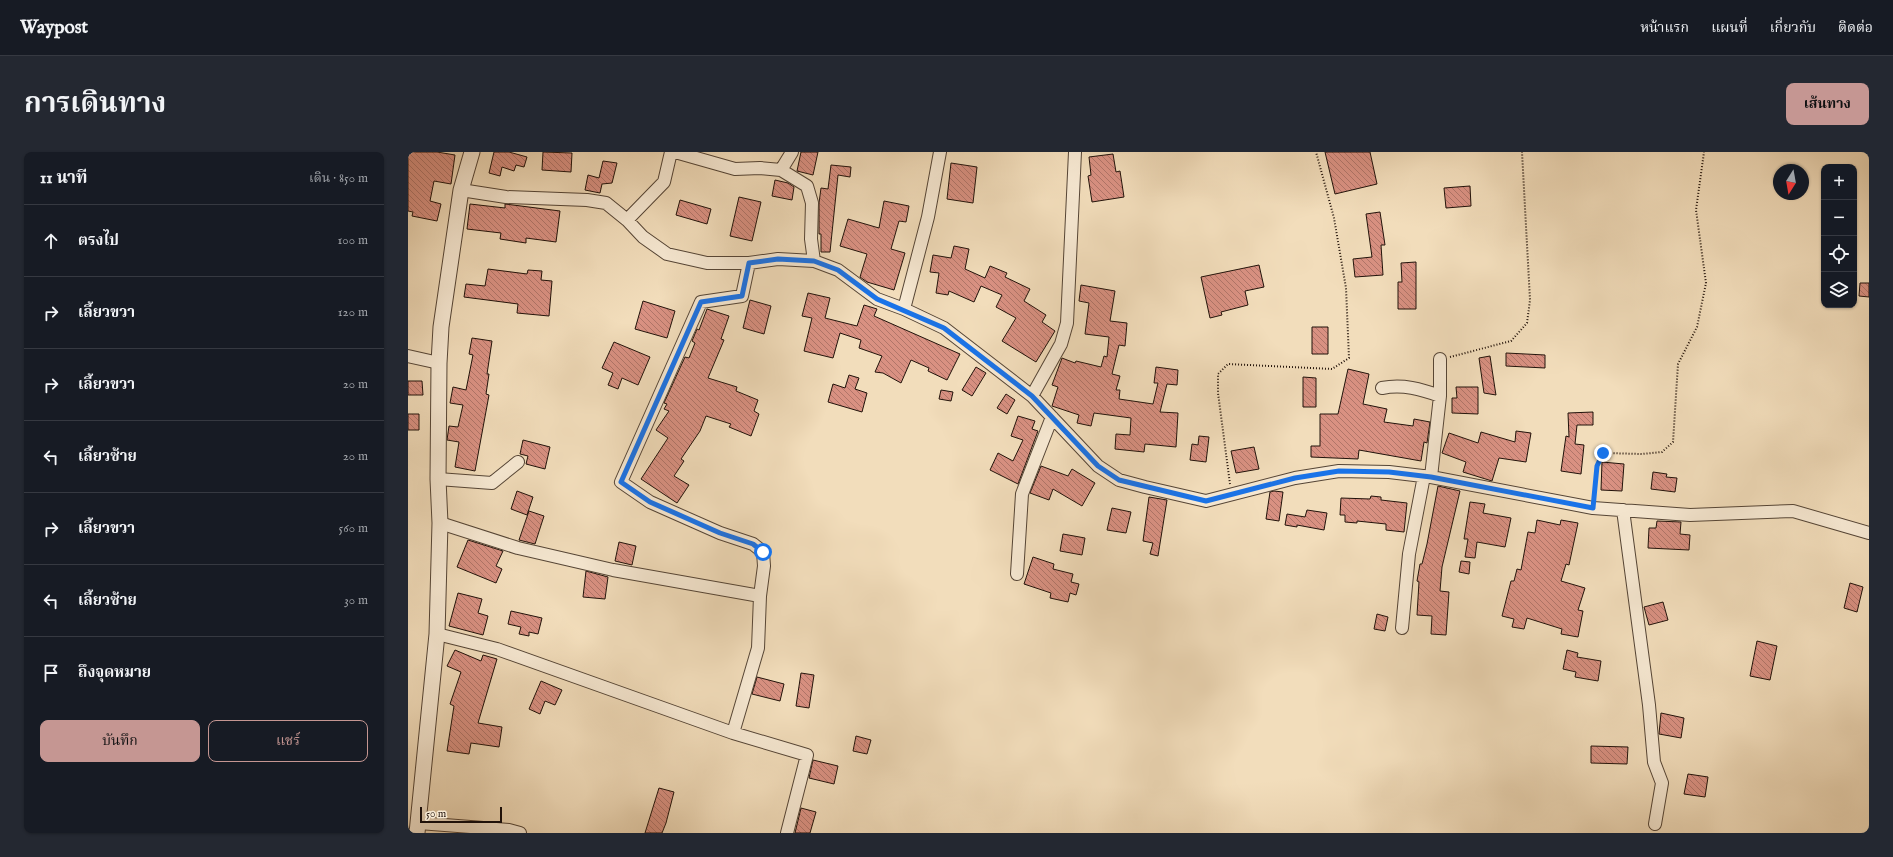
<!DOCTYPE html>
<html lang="th">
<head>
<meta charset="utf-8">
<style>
	:root { --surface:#171b24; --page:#242831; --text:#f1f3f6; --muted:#9ea1a6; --line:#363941; --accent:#c59692 }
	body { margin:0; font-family:"IM FELL English","Noto Serif Thai",serif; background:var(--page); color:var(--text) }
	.controls { position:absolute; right:12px; top:12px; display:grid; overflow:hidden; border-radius:8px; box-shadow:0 1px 3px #0004 }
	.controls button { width:36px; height:36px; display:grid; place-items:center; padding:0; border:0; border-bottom:1px solid var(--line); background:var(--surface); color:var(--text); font:20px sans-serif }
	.compass { position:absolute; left:1365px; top:12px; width:36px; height:36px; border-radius:50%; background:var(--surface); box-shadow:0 1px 3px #0004; rotate:191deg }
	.scale { position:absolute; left:12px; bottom:10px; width:82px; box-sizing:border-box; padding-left:4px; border:2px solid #21120a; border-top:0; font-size:11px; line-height:14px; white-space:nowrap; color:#21120a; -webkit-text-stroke:3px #f7e9d3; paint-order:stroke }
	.stop { position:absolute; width:12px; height:12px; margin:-9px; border:3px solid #1a73e8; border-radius:50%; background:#fff }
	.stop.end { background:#1a73e8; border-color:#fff; box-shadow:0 1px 4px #0008 }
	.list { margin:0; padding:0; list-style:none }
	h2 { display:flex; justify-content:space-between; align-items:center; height:52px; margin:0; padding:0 16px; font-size:17px }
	h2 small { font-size:13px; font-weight:400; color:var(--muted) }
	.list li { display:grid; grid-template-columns:26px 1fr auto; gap:12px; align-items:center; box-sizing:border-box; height:72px; padding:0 16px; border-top:1px solid var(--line) }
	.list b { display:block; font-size:15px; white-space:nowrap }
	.list em { font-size:13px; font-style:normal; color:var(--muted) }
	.actions { display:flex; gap:8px; padding:12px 16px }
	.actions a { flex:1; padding:9px 0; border:1px solid var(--accent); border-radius:8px; text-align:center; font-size:14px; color:var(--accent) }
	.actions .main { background:var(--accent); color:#111 }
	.icon { flex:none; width:22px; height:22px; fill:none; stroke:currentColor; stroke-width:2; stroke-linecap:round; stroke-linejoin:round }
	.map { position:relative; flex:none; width:1461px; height:681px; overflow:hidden; border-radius:8px }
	header { display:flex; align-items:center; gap:24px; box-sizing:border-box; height:56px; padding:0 20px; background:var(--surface); border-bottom:1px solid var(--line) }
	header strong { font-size:19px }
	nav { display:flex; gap:22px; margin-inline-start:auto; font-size:14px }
	.intro { display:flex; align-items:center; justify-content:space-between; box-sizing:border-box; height:96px; padding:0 24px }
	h1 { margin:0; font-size:28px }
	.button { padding:10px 18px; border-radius:8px; background:var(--accent); color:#111; font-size:14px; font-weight:700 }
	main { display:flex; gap:24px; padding:0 24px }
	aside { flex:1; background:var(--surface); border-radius:8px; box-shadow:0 1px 3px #0004 }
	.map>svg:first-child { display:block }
	.building { fill:url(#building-back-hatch); stroke:#21120a }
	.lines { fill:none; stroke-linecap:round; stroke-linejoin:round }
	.minor-casing { stroke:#554536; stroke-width:14 }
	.tertiary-casing { stroke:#554536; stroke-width:17 }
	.path { stroke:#21120a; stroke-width:2; stroke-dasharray:1 2; stroke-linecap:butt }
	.minor { stroke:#f7e9d3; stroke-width:12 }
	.tertiary { stroke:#f7e9d3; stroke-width:15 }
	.route { stroke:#1a73e8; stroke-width:5 }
</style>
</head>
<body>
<header>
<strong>Waypost</strong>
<nav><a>หน้าแรก</a><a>แผนที่</a><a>เกี่ยวกับ</a><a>ติดต่อ</a></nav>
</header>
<div class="intro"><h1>การเดินทาง</h1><a class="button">เส้นทาง</a></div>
<main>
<aside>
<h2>11 นาที<small>เดิน · 850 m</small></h2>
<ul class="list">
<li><svg class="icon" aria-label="ahead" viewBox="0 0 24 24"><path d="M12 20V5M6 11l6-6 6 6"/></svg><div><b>ตรงไป</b></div><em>100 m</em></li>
<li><svg class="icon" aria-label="right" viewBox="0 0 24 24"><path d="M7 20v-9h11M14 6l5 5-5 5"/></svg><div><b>เลี้ยวขวา</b></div><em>120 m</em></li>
<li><svg class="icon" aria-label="right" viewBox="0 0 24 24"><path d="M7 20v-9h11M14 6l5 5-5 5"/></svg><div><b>เลี้ยวขวา</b></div><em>20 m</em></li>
<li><svg class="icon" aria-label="left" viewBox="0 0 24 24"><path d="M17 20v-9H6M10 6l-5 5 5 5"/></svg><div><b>เลี้ยวซ้าย</b></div><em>20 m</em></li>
<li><svg class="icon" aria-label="right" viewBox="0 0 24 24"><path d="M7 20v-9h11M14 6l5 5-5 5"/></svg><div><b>เลี้ยวขวา</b></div><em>560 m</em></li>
<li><svg class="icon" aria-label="left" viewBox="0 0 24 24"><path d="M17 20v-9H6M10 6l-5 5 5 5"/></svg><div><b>เลี้ยวซ้าย</b></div><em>30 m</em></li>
<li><svg class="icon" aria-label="arrive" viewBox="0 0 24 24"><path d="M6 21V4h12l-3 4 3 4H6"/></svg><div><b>ถึงจุดหมาย</b></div></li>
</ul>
<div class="actions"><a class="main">บันทึก</a><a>แชร์</a></div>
</aside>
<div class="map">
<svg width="1461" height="681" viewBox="0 0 1461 681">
	<defs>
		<pattern id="building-back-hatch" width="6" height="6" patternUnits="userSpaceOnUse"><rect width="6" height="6" fill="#d99182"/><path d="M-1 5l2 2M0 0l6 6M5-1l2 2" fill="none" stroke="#b07569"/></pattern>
	</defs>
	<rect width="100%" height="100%" fill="#f2ddbb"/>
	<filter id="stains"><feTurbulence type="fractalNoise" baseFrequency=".005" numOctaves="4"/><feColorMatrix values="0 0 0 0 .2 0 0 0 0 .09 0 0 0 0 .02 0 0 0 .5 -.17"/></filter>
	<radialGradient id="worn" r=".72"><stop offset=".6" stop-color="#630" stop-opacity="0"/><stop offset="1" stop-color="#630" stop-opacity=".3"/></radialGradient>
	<path class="building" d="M0 0H29L47 3 43 32 26 29 22 49 33 52 29 69 4 64 5 60 0 59Z
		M86 0H101L119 5 116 15 108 13 106 19 94 15 92 24 81 21Z
		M135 0 164 1 163 20 134 18Z
		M393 0H410L405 23 389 19Z
		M917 0H962L969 32 927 42Z
		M705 2 708 20 712 19 716 45 684 50 680 24 683 23 681 5Z
		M195 9 209 11 204 31 194 32 192 41 177 38 180 23 191 26Z
		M543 11 569 15 565 51 539 47Z
		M423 13 443 15 442 25 430 23 422 100H413V82H411V51L413 36 420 37Z
		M367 28 380 31 386 35 384 48 364 44Z
		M1062 34 1063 54 1038 56 1036 36Z
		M331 45 353 50 344 89 322 84Z
		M272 48 303 57 299 72 268 63Z
		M476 49 501 54 498 70 491 69 483 97 497 101 486 138 459 130 452 125 459 102 432 94 440 67 471 76Z
		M62 52 97 56V52L105 53 152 59 148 90 118 86V91L92 87 93 81 59 77Z
		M972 60 977 93H973L975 123 947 125 945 107 964 105 958 62Z
		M546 94 561 97 557 117 577 126 582 114 599 121 597 125 622 137 616 149 638 163 634 170 647 179 628 210 594 189 608 166 588 155 594 143 573 134 566 150 541 139 540 143 528 141 531 121 522 120 525 103 543 106Z
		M1008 110V157H990V130H994L993 111Z
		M851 113 856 135 837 139 840 153 813 160 814 163 802 166 793 125Z
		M80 117 119 122 120 118 134 119 133 128 144 129 141 164 109 161 110 152 56 145 58 132 77 134Z
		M1452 131H1461V145L1451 144Z
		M673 133 707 139 702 169 719 171 717 194 711 193 704 222 712 224 708 238H712L711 247 745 252 750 231H746L748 215 770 218 769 233 759 232 752 260 770 261 768 295 737 292 736 300 707 297 708 282 722 283 723 266 686 261 683 274 669 271 671 263 644 254 650 235 644 233 654 206 667 211 668 209 693 215 696 204 699 205 701 185 677 182 681 151 671 149Z
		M400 141 422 146 417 166 449 174 456 153 469 157 466 164 552 202 539 228 520 219 521 216 503 208 493 231 475 221 467 220 474 204 451 196 453 188 432 181 425 206 396 199 404 166 394 164Z
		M342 148 363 154 356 182 335 176Z
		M235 149 267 159 259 186 227 177Z
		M299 157 321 164 313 187 316 188 300 226 329 235 328 239 350 248 346 259 351 262 343 284 321 275 323 272 298 264 292 279 273 307 276 309 266 324 281 333 269 351 233 327 260 286 248 278 261 259 256 257 259 252 256 251 277 205 281 206 287 191 284 189 289 177 291 178Z
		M904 175H920V202H904Z
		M64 186 84 189 79 222H81L78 242 81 243 67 319 47 315 51 290 39 288 41 274 50 275 55 253 42 251 45 235 58 238 65 203 61 202Z
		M206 190 242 205 230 233 214 226 210 237 200 233 205 221 194 216Z
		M1098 201 1137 203V216L1098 214Z
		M1082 204 1087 237 1088 243 1076 241 1071 206Z
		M568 215 578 221 564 244 554 238Z
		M940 217 961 222 955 252 979 257 976 270 1005 274 1006 267 1022 270 1019 291 1016 290 1013 309 951 298 950 307 903 305V294H912V262H930Z
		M441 223 451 226 447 237 459 241 454 260 420 250 425 232 437 236Z
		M895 225 908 226V255H895Z
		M0 229H14L15 243H0Z
		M1048 235H1070V262L1044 261V246H1049Z
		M533 238 545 240 543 249 531 247Z
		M598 242 607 248 599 262 589 256Z
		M1185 260V273H1169L1167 292 1176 293 1173 322 1153 319 1158 284 1161 285 1160 261Z
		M0 262H11V278H0Z
		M610 264 627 269 624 277 630 279 610 332 582 318 590 301 605 309 615 288 603 284Z
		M1108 279 1123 281 1118 310 1091 306 1084 329 1055 320 1058 310 1034 301 1041 281 1070 291 1073 280 1107 290Z
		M791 284 801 285 798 310 782 308 784 292 790 293Z
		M115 288 142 295 137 317 118 312 120 304 112 302Z
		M846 295 851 317 828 321 823 299Z
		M1194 310 1216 312 1214 339 1193 338Z
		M633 314 660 324 664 317 687 331 674 354 645 337 641 348 622 341Z
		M1245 320 1259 322 1258 325 1269 326 1267 340 1243 337Z
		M1030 334 1052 339 1034 415 1032 439 1041 440 1038 483 1023 482 1024 464 1009 463 1011 430 1009 429 1012 412H1014L1019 392Z
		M109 339 125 345 119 363 103 357Z
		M866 339 875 340 871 369 858 367 862 340Z
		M963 344 973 345V348L999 351 996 380 978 378V372L949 369V371L937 370V363H932L933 346 962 347Z
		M741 345 759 348 750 404 742 402 745 391 735 389Z
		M1062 350 1077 352 1075 361 1103 366 1097 395 1069 390 1067 406 1057 405 1060 387H1056Z
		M704 356 723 360 718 381 699 378Z
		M899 358 919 361 916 378 889 373V375L877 373 879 362 897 365Z
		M121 359 136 364 127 392 111 388Z
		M1129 368 1152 373 1153 368 1170 371 1161 413 1158 412 1153 429 1177 436 1170 458 1175 459 1170 485 1153 482 1154 477 1119 466 1116 477 1104 475 1106 467 1094 464 1103 429H1106L1109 417 1113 418 1120 380 1127 381Z
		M1249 369 1273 370 1272 382 1282 383 1281 398 1240 396 1241 376H1248Z
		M655 382 677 386 674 403 652 399Z
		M60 388 95 399 88 414 94 417 88 431 49 415Z
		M211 390 228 394 224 413 207 409Z
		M625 405 646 412 645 417 665 422 663 430 671 432 668 443 662 441 660 450 642 446 643 441 616 432Z
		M1053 409 1062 410 1061 422 1051 420Z
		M178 419 200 425 197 447 175 445Z
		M1442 431 1455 435 1449 460 1436 456Z
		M50 441 74 447 70 461 80 464 75 483 41 474Z
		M1255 450 1260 468 1241 473 1236 455Z
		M103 459 134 466 130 482 121 480V484L111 482 113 475 100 472Z
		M969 462 980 465 977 479 966 477Z
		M1349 489 1369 494 1362 528 1342 524Z
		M47 498 73 509 75 503 89 507 70 571 94 575 91 595 63 591 61 602 39 599 46 554 42 552 53 520 39 514Z
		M1159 498 1170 501 1169 505 1193 509 1190 529 1167 525 1168 520 1155 517Z
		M393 521 406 523 401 556 388 554Z
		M349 525 376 532 372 549 344 542Z
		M133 529 154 538 147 553 137 549 132 562 121 557Z
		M1253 561 1276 566 1273 586 1251 582Z
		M448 584 463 588 459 602 445 599Z
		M1183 594 1220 595 1219 612 1183 611Z
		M405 608 430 614 426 632 401 626Z
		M1280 622 1300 625 1297 645 1276 642Z
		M251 636 266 640 258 671 254 681H237Z
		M393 656 408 660 402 681H387Z"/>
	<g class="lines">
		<defs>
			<path id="minor" d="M267 0 327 17 352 16 373 18 399 34 404 51 403 87 406 109
				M373 18 384 0
				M53 38 98 45 179 48 198 51 219 68 235 85 259 102 299 111H341L370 107 406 109 430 118 469 147 496 157 536 176 624 244 690 314 711 328 737 335 798 349 887 326 931 319 981 320 1023 325 1185 356 1282 363 1385 359 1461 381
				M219 68 256 30 263 0
				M496 157 520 65 532 0
				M0 204 31 211
				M974 236C995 232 1013 237 1032 244
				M624 244 653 192 659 171 667 0
				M1023 325 1032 244V207
				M30 327 84 331 110 310
				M1215 358 1241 553 1246 610 1254 631 1247 672
				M32 371 110 396 205 418 352 444
				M609 422 614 342 644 265
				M994 476 1001 402 1016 324
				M29 482 89 497 325 581 399 603 379 681
				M325 581 350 496 352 444 356 414 355 400 345 392 312 381 242 350 213 330 293 150 334 144 341 111
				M11 671 101 678 112 681"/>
			<path id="tertiary" d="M9 681 29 482 32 371 30 327 31 211 33 175 53 38 64 0"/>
		</defs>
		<use href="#minor" class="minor-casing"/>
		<use href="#tertiary" class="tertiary-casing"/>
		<path class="path" d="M1042 205 1103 189 1119 171 1122 148 1114 0
			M822 332 810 241V222L820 212 924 217 941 206 938 136 926 66 908 0
			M1186 346 1189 314 1195 301 1234 302 1254 300 1265 290 1270 212 1289 175 1298 131 1288 58 1296 0"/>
		<use href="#minor" class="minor"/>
		<use href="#tertiary" class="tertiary"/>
	</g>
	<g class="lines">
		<path class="route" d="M355 400 345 392 312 381 242 350 213 330 293 150 334 144 341 111 370 107 406 109 430 118 469 147 536 176 624 244 690 314 711 328 798 349 887 326 931 319 981 320 1023 325 1185 356 1189 314 1195 301"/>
	</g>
	<rect width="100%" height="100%" filter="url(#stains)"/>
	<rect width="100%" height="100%" fill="url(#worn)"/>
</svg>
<div class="controls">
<button>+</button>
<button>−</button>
<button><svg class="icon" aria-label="locate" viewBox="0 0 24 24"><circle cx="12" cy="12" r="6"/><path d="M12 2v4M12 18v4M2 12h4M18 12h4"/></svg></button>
<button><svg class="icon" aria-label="layers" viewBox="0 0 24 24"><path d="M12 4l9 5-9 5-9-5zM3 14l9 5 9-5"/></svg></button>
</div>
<svg class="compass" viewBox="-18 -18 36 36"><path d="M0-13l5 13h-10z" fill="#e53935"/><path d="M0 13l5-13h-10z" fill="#9ea1a6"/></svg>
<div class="scale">50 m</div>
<div class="stop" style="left:355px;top:400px"></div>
<div class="stop end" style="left:1195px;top:301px"></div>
</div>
</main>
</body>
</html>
